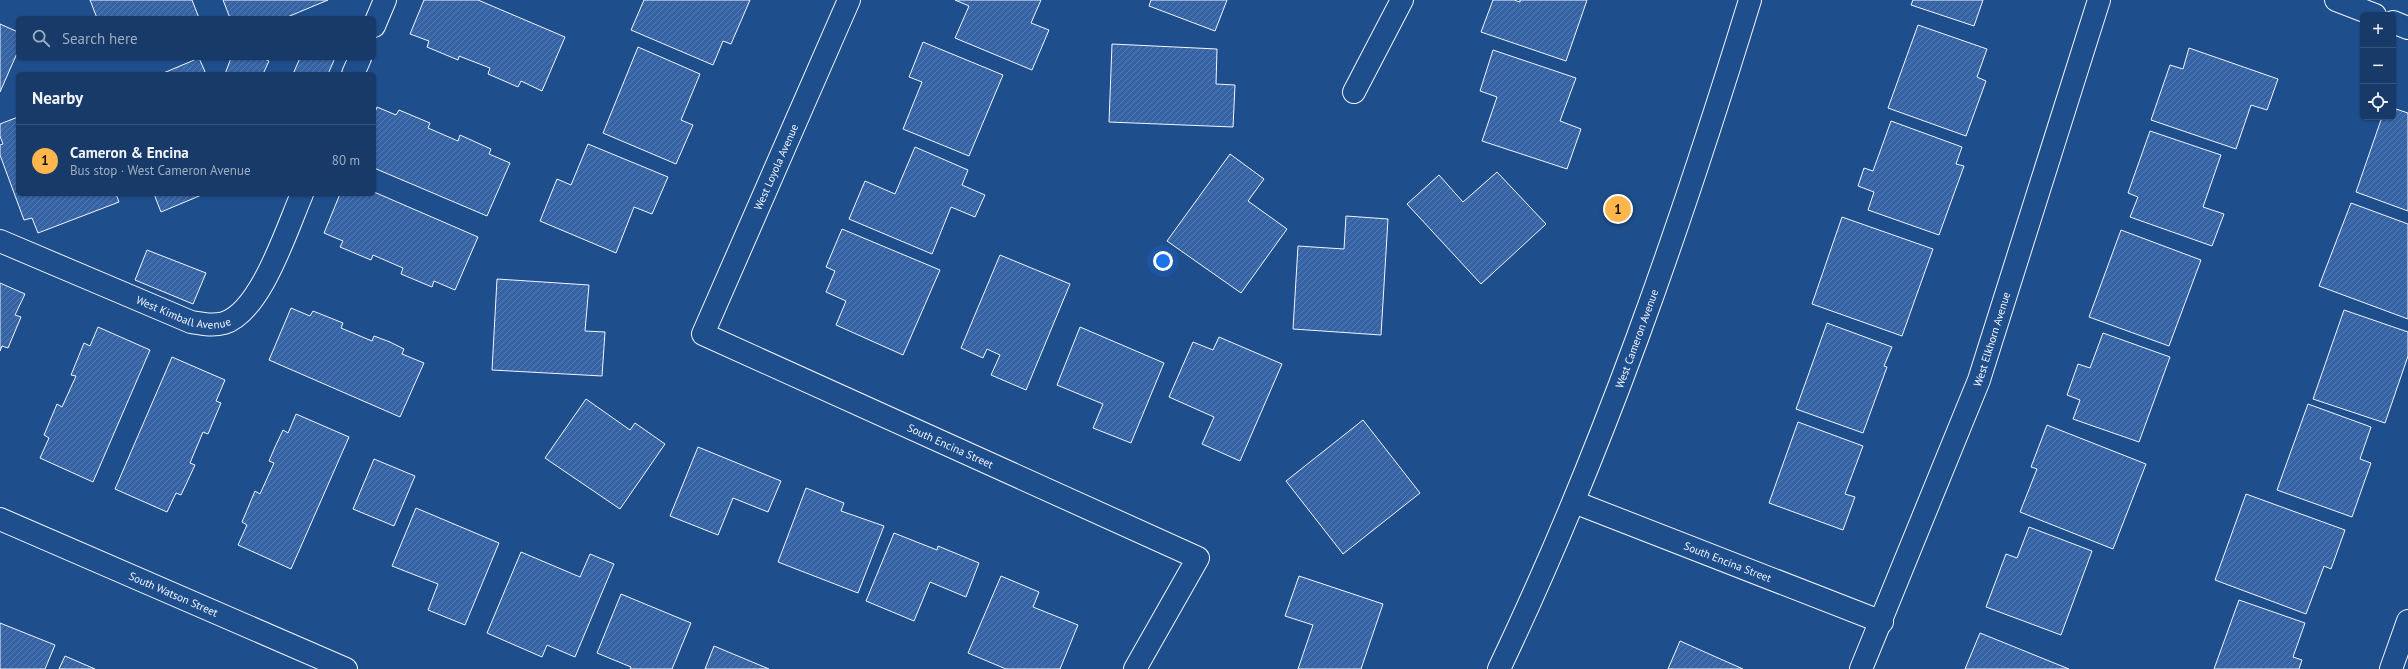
<!DOCTYPE html>
<html lang="en">
<head>
<meta charset="utf-8">
<style>
	:root { --surface:#173a69; --page:#20416f; --text:#f1f3f6; --muted:#9eadc0; --line:#36547d; --accent:#ffb74d }
	body { margin:0; font-family:"PT Sans",sans-serif; background:var(--page); color:var(--text) }
	.controls { position:absolute; right:12px; top:12px; display:grid; overflow:hidden; border-radius:6px; box-shadow:0 1px 3px #0004 }
	.controls button { width:36px; height:36px; display:grid; place-items:center; padding:0; border:0; border-bottom:1px solid var(--line); background:var(--surface); color:var(--text); font:20px sans-serif }
	.you { position:absolute; left:1163px; top:261px; width:14px; height:14px; margin:-10px; border:3px solid #fff; border-radius:50%; background:#1a73e8; box-shadow:0 0 0 6px #1a73e833 }
	.badge { display:grid; place-items:center; width:26px; height:26px; border-radius:50%; background:var(--accent); color:#111; font-size:13px; font-weight:700 }
	.pin { position:absolute; translate:-50% -50%; border:2px solid #fff; box-shadow:0 1px 4px #0006 }
	.list { margin:0; padding:0; list-style:none }
	h2 { display:flex; justify-content:space-between; align-items:center; height:52px; margin:0; padding:0 16px; font-size:17px }
	h2 small { font-size:13px; font-weight:400; color:var(--muted) }
	.list li { display:grid; grid-template-columns:26px 1fr auto; gap:12px; align-items:center; box-sizing:border-box; height:72px; padding:0 16px; border-top:1px solid var(--line) }
	.list b { display:block; font-size:15px; white-space:nowrap }
	.list p { margin:0; font-size:13px; white-space:nowrap; color:var(--muted) }
	.list em { font-size:13px; font-style:normal; color:var(--muted) }
	.icon { flex:none; width:22px; height:22px; fill:none; stroke:currentColor; stroke-width:2; stroke-linecap:round; stroke-linejoin:round }
	.map { position:relative; flex:none; width:2408px; height:669px; overflow:hidden }
	.search { position:absolute; background:var(--surface); box-shadow:0 1px 3px #0004; left:16px; top:16px; width:360px; height:44px; display:flex; align-items:center; gap:10px; box-sizing:border-box; padding:0 14px; border-radius:6px; color:var(--muted); font-size:15px }
	.panel { position:absolute; background:var(--surface); box-shadow:0 1px 3px #0004; left:16px; top:72px; width:360px; height:124px; border-radius:6px }
	.map>svg:first-child { display:block }
	.building { fill:url(#building-hatch); stroke:#f2f6ff }
	.lines { fill:none; stroke-linecap:round; stroke-linejoin:round }
	.minor-casing { stroke:#f2f6ff; stroke-width:24 }
	.minor { stroke:#1f4e8c; stroke-width:22 }
	.labels { text-anchor:middle; stroke-width:3; stroke-linejoin:round; paint-order:stroke }
	.street-label { font-size:11px; fill:#f2f6ff; stroke:#1f4e8c }
</style>
</head>
<body>
<div class="map">
<svg width="2408" height="669" viewBox="0 0 2408 669">
	<defs>
		<pattern id="building-hatch" width="6" height="6" patternUnits="userSpaceOnUse"><rect width="6" height="6" fill="#3563a3"/><path d="M-1 1l2-2M0 6l6-6M5 7l2-2" fill="none" stroke="#537ab1"/></pattern>
	</defs>
	<rect width="100%" height="100%" fill="#1f4e8c"/>
	<path class="building" d="M90 0H192L199 18H97Z
		M223 0H328L285 18H230Z
		M424 0H478L565 37 542 91 521 81 518 87 488 74 490 68 459 56 458 60 427 47 429 41 410 34Z
		M644 0H750L731 44 723 41 713 65 631 30Z
		M955 0H1041L1031 23 1049 30 1032 70 955 38 969 6Z
		M1151 0H1227L1215 31 1149 6Z
		M1493 0H1514L1520 2V0H1587L1566 61 1481 32Z
		M1913 0H1983L1974 26 1911 5Z
		M0 24 18 32V51L0 92Z
		M1918 25 1987 49 1977 77 1986 81 1966 136 1888 108Z
		M923 42 1003 75 969 156 903 129 922 82 909 77Z
		M1112 44 1217 49 1216 84 1235 85 1233 127 1109 122Z
		M638 47 700 74 681 120 693 125 676 164 603 133Z
		M2189 48 2278 79 2267 110 2251 105 2236 149 2151 120 2170 65 2183 69Z
		M1493 50 1576 78 1560 121 1581 129 1567 169 1482 141 1497 97 1480 91Z
		M199 58 206 74H161Z
		M231 58H262L269 61 263 74H225Z
		M300 58H335L328 74H293Z
		M377 107 396 115 399 110 430 123 428 128 458 141 460 135 491 149 489 154 510 163 487 216 374 168V115Z
		M2393 108 2408 113V211L2356 192 2382 117H2393Z
		M18 117V194H116L119 202 38 233 32 218 24 220 0 155V145L3 144 0 136V124Z
		M1891 121 1962 147 1956 164 1964 166 1939 235 1868 210 1874 192 1858 186 1864 168 1873 171Z
		M2150 131 2221 155 2203 207 2224 214 2212 246 2130 217 2138 197 2128 193Z
		M588 144 668 177 652 214 634 207 616 253 540 221 557 179 571 185Z
		M915 147 968 170 962 185 985 195 975 217 951 207 932 254 849 219 865 181 895 194Z
		M1230 154 1264 179 1248 201 1287 229 1241 293 1167 241Z
		M1497 172 1546 224 1481 284 1407 204 1439 175 1463 202Z
		M374 192 478 237 455 290 434 281 432 287 401 274 403 268 373 255 371 260 340 247 343 241 324 233 340 194H374Z
		M154 194H204L161 212Z
		M2351 203 2408 224V319L2319 286Z
		M1346 216 1388 219 1381 335 1293 329 1298 246 1344 249Z
		M1842 217 1933 249 1902 336 1812 304Z
		M842 229 940 270 903 355 836 325 846 301 826 292 835 271 826 267Z
		M2121 230 2201 260 2169 346 2089 317Z
		M147 250 206 273 193 304 135 280Z
		M1000 255 1070 284 1026 390 991 375 1000 355 987 349 983 358 961 348Z
		M497 279 589 285 585 331 605 332 602 376 492 370Z
		M0 283 25 294 15 315 21 317 8 348 2 346 0 351Z
		M291 308 310 316 313 311 343 323 341 328 372 341 374 336 390 342 404 349 402 354 424 363 400 417 269 360Z
		M2344 310 2408 332V356L2385 423 2313 399Z
		M1827 323 1892 347 1884 366 1887 367 1863 433 1796 409Z
		M98 327 150 350 93 482 40 458 49 438 44 435 57 404 62 407 76 376 71 375 84 343 90 346Z
		M1080 327 1164 363 1131 443 1093 428 1103 404 1057 385Z
		M2103 333 2170 357 2139 442 2073 419 2080 400 2067 395 2078 364 2090 368Z
		M1219 337 1282 364 1240 461 1202 444 1214 417 1169 397 1193 342 1213 350Z
		M172 357 225 380 216 401 221 403 208 434 203 432 190 463 195 465 181 495 176 493 167 512 115 489Z
		M586 399 630 430 635 423 665 444 620 509 545 458Z
		M2308 404 2371 427 2360 459 2371 463 2352 517 2277 490Z
		M296 414 349 437 291 569 238 545 247 525 242 522 255 491 260 494 274 463 269 461 275 447 283 430 288 433Z
		M1363 420 1420 493 1343 554 1286 481Z
		M1798 422 1863 446 1845 494 1855 497 1843 530 1769 503Z
		M2047 425 2146 464 2113 549 2020 512 2037 469 2031 467Z
		M698 447 781 481 768 512 733 498 718 535 670 516Z
		M374 459 415 476 394 526 353 509Z
		M806 488 844 503 841 511 884 526 858 593 778 562Z
		M2246 494 2345 530 2331 569 2324 566 2306 614 2215 580Z
		M416 508 499 543 465 625 428 610 438 584 392 566Z
		M2029 527 2092 551 2061 635 1986 607 2006 554 2017 558Z
		M894 533 937 550 938 546 979 563 966 597 930 582 914 621 866 601Z
		M521 552 580 577 590 554 614 564 575 657 547 645 542 657 487 633Z
		M1001 576 1039 592 1033 607 1078 625 1060 669H1006L968 653Z
		M1299 576 1383 604 1361 669H1298L1313 625 1285 616Z
		M621 594 691 623 672 669H630L631 667 597 653Z
		M2239 600 2305 623 2293 657 2302 660 2299 669H2214Z
		M0 623 55 645 45 669H0Z
		M1980 633 2069 669H1965Z
		M1680 641 1743 669H1668Z
		M714 646 769 669H705Z
		M65 656 95 669H59Z"/>
	<g class="lines">
		<defs>
			<g id="minor">
				<path id="s1" d="M849 0 703 334 1198 558 1135 669"/>
				<path d="M2336 0 2375 15"/>
				<path d="M2393 22 2408 28"/>
				<path d="M374 26 385 0"/>
				<path d="M353 74 360 58"/>
				<path d="M1354 92 1402 0"/>
				<path id="s2" d="M0 241 191 322C203 324 213 326 224 323 261 312 287 228 302 194"/>
				<path id="s3" d="M1574 502 1882 622"/>
				<path id="s4" d="M0 519 346 669"/>
				<path id="s5" d="M1499 669C1602 453 1680 228 1750 0"/>
				<path id="s6" d="M1861 669 1979 380 2099 0"/>
				<path d="M2391 669 2408 621"/>
			</g>
		</defs>
		<use href="#minor" class="minor-casing"/>
		<use href="#minor" class="minor"/>
	</g>
	<g class="labels">
		<g class="street-label">
			<text transform="translate(776 167) rotate(-66)" y="4">West Loyola Avenue</text>
			<text dy="4" stroke="none"><textPath href="#s2" startOffset="198">West Kimball Avenue</textPath></text>
			<text dy="4" stroke="none"><textPath href="#s6" startOffset="355">West Elkhorn Avenue</textPath></text>
			<text dy="4" stroke="none"><textPath href="#s5" startOffset="358">West Cameron Avenue</textPath></text>
			<text dy="4" stroke="none"><textPath href="#s1" startOffset="636">South Encina Street</textPath></text>
			<text dy="4" stroke="none"><textPath href="#s3" startOffset="165">South Encina Street</textPath></text>
			<text dy="4" stroke="none"><textPath href="#s4" startOffset="189">South Watson Street</textPath></text>
		</g>
	</g>
</svg>
<div class="controls">
<button>+</button>
<button>−</button>
<button><svg class="icon" aria-label="locate" viewBox="0 0 24 24"><circle cx="12" cy="12" r="6"/><path d="M12 2v4M12 18v4M2 12h4M18 12h4"/></svg></button>
</div>
<div class="you"></div>
<div class="pin badge" style="left:1618px;top:209px">1</div>
<div class="search"><svg class="icon" aria-label="search" viewBox="0 0 24 24"><circle cx="10" cy="10" r="6"/><path d="M15 15l6 6"/></svg>Search here</div>
<section class="panel">
<h2>Nearby<small></small></h2>
<ul class="list">
<li><span class="badge">1</span><div><b>Cameron &amp; Encina</b><p>Bus stop · West Cameron Avenue</p></div><em>80 m</em></li>
</ul>
</section>
</div>
</body>
</html>
